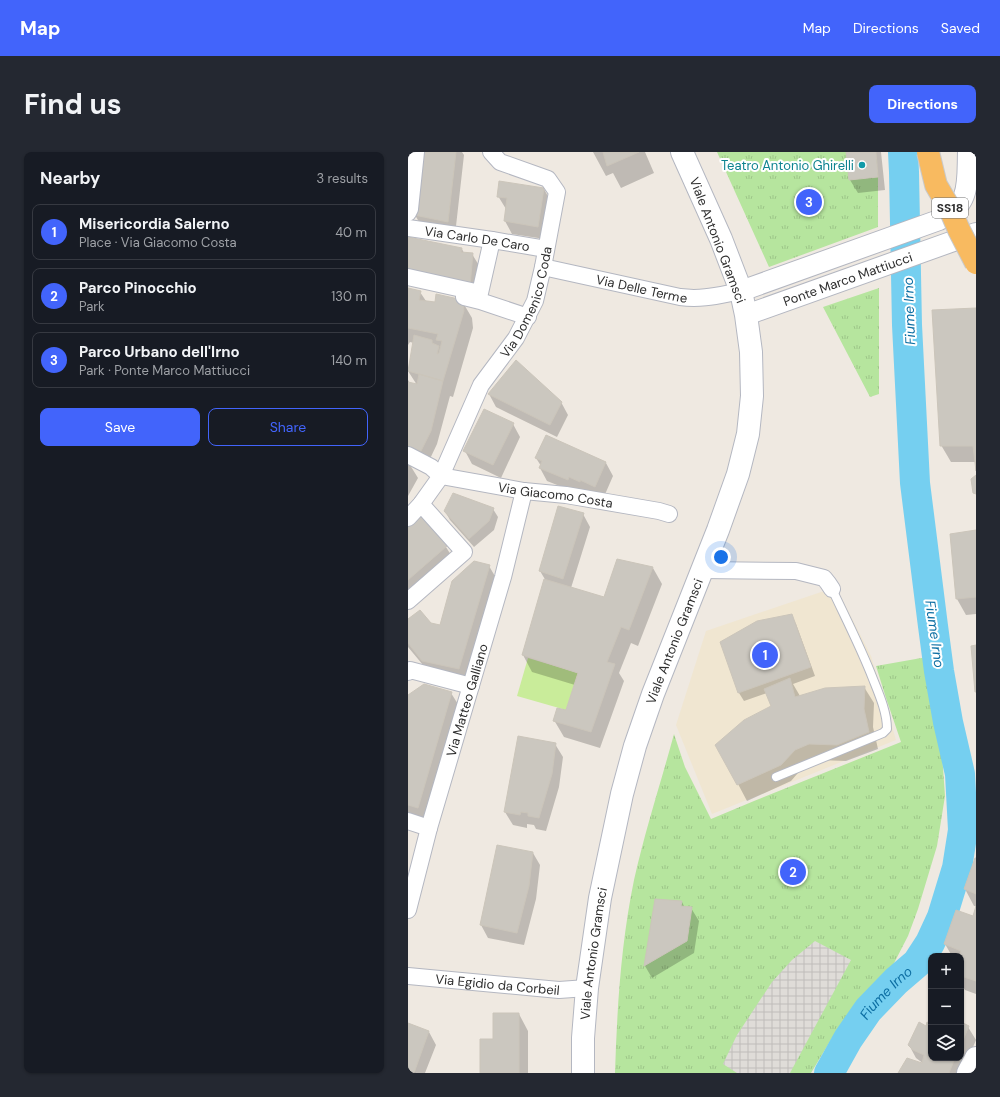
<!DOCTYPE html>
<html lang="en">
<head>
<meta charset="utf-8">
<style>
	:root { --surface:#171b24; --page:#242831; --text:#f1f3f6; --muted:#9ea1a6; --line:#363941; --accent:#4264fb }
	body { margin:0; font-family:"DM Sans",sans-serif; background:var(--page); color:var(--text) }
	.controls { position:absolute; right:12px; bottom:12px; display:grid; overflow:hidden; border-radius:8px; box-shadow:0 1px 3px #0004 }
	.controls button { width:36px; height:36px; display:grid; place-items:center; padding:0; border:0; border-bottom:1px solid var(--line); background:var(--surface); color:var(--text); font:20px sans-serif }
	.you { position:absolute; left:313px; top:405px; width:14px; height:14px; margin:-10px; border:3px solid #fff; border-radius:50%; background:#1a73e8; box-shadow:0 0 0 6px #1a73e833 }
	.badge { display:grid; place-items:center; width:26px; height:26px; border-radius:50%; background:var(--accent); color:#fff; font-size:13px; font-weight:700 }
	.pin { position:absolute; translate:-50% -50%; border:2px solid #fff; box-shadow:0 1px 4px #0006 }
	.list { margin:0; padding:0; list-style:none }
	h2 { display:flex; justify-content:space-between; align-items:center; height:52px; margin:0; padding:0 16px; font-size:17px }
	h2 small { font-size:13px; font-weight:400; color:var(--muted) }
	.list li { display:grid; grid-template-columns:26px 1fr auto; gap:12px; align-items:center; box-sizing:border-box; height:56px; margin:0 8px 8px; padding:0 8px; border:1px solid var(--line); border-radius:8px }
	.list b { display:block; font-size:15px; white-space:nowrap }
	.list p { margin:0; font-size:13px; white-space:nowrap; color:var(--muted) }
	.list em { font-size:13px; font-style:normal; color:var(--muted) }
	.actions { display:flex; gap:8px; padding:12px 16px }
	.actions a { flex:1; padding:9px 0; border:1px solid var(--accent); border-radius:8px; text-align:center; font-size:14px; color:var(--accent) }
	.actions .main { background:var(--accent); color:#fff }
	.icon { flex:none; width:22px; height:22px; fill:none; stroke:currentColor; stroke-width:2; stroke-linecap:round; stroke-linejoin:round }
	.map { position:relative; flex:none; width:568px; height:921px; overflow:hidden; border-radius:8px }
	header { display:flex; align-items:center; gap:24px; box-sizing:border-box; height:56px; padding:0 20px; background:var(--accent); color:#fff }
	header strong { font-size:19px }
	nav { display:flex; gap:22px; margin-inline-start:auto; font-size:14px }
	.intro { display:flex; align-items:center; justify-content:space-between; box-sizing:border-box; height:96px; padding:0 24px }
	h1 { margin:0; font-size:28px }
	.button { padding:10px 18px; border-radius:8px; background:var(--accent); color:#fff; font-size:14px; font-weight:700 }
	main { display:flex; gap:24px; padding:0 24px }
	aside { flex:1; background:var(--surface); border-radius:8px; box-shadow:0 1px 3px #0004 }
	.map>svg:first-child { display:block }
	.education { fill:#f0e6d1 }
	.grass { fill:url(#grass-tufts) }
	.pitch { fill:#c9ec9a }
	.plaza { fill:url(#plaza-grid) }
	.shadow { fill:#0003 }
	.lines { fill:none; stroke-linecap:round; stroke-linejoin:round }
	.river { stroke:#75cff0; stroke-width:30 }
	.building { fill:#cbc7bf; stroke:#cbc5ba }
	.service-casing { stroke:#b4b7c1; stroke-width:10 }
	.minor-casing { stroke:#b4b7c1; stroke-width:18 }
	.tertiary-casing { stroke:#b4b7c1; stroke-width:22 }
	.secondary-casing { stroke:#b4b7c1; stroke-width:24 }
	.service { stroke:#fff; stroke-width:8 }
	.minor { stroke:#fff; stroke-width:16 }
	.tertiary { stroke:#fff; stroke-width:20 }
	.secondary { stroke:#fff; stroke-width:22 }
	.trunk-bridge-casing { stroke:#c9c9c9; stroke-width:24; stroke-linecap:butt }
	.trunk-bridge { stroke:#f8ba60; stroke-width:22 }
	.culture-dot { fill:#0f9aa8; stroke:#fff; stroke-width:1.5 }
	.labels { text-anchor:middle; stroke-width:4; stroke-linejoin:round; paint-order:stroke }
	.shield { fill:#fff; stroke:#6d6d6d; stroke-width:1 }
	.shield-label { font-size:12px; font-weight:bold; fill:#2e2e2e }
	.culture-label { font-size:13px; fill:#0d838f; stroke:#fff; text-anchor:end }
	.street-label { font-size:13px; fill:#2e2e2e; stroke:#fff }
	.water-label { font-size:14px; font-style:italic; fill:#0d6fa3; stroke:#fff }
</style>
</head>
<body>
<header>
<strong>Map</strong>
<nav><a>Map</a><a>Directions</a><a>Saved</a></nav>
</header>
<div class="intro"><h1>Find us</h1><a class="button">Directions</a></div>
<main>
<aside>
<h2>Nearby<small>3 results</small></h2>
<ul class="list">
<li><span class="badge">1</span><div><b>Misericordia Salerno</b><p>Place · Via Giacomo Costa</p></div><em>40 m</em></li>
<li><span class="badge">2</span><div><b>Parco Pinocchio</b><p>Park</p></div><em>130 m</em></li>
<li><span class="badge">3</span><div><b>Parco Urbano dell'Irno</b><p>Park · Ponte Marco Mattiucci</p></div><em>140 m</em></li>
</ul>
<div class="actions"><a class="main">Save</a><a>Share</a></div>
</aside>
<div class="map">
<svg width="568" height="921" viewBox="0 0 568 921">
	<defs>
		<pattern id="grass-tufts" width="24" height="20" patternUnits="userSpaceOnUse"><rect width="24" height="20" fill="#b6e59e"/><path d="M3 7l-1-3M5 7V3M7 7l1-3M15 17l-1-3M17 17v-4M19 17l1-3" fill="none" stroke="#9dc588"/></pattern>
		<pattern id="plaza-grid" width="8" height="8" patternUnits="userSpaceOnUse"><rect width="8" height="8" fill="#dfdcd8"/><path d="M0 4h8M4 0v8" fill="none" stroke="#c0bdba"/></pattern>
	</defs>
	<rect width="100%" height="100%" fill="#efe9e1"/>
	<path class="education" d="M428 435 463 504 488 588 304 662 268 573 298 479Z"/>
	<path class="grass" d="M309 0H468L470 25V75L361 115Z
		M471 136V242L462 245 415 155Z
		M519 505 530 545 537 644 529 694 510 757 500 784 483 817 424 886 403 921H207C209 857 213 791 226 728 237 679 253 630 266 582L277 615 303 667 346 649 493 590 478 546 468 514Z"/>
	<path class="pitch" d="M120 506 170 521 158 558 109 544Z"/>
	<path class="plaza" d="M407 789 443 808 382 921H329L315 912 329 883 364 830 384 808Z"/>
	<path class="shadow" d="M16 0H54L56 3 47 83 14 75 7 63Z
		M185 0H237L246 21 213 36 205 21 198 24Z
		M439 0H473L477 38 450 41 442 28Z
		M136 37 143 50 137 87 104 82 97 69 98 57 90 44Z
		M0 86 54 97 56 101 64 102 72 115 69 146Z
		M0 137 12 140 18 149 28 151 54 149 64 166 65 176 45 245 42 244 29 292 20 311 0 304V228L2 231 9 233 0 219 6 191 2 190 0 193Z
		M568 157V310H543L533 293Z
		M81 242 153 250 160 263 149 285 88 255Z
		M105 272 112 285 93 326 64 312 57 299Z
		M138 284 198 311 205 324 195 347 167 340 139 329 132 316 133 314 128 306Z
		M0 312 2 313 10 326 0 344Z
		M85 357 90 365 86 378 66 395 42 368 37 359Z
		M175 362 182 375 163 436 197 446 245 416 254 432 230 494 223 491 211 521 216 529 192 596 156 585 146 568 159 560 167 533 124 520 115 503 138 429 132 419Z
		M11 363 38 395 46 408 0 447V373Z
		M568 379V462L558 463 549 447Z
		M81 414 91 431 60 533 25 525 0 495V468L32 475Z
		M383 463 388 472 407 524 385 532 392 544 456 535 466 551 465 575 470 597 438 609 411 608 396 614 383 629 339 649 330 632 364 555 359 541 336 549 331 541 313 490Z
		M43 541 53 557 19 672 0 666V546Z
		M147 592 155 605 151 635 138 679 128 677 126 673 119 672V676L105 673 97 660Z
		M125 701 132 713 128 747 116 793 80 786 73 773Z
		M568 707V754H566L557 737Z
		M248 748 274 750 277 756H283L291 769 286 801 244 826 237 814Z
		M568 757V842L557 838 553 831V804H544L537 792 565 766Z
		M111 862 120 879V921H73L86 888Z
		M553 871 560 875 568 888 554 921H491L516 912 508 906 501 893 518 875 523 874V906H553Z
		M0 872 21 880 28 893 17 921H0Z"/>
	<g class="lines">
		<path class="river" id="s1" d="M421 921 440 887 460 858 488 829 509 811 522 791 534 765 549 716 555 678 552 622 540 570 531 519 525 474 507 331 499 173 496 20 495 0"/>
	</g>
	<path class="building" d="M15 0H48L40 70 6 63Z
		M195 0H231L199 14Z
		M438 0H468L470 25 441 28Z
		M91 29 136 36 130 75 96 69 99 46 89 45Z
		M0 85 54 96 53 100 65 101 62 134 0 120Z
		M0 136 13 139 11 148 27 150 28 142 55 148 56 159 35 229 0 219 6 183 24 188V191L31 194 29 202 31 201 34 189 28 188 30 182 0 176Z
		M568 156V319L565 294H532L524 158Z
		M108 208 154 250 142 273 80 242Z
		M11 222 35 229 23 279 13 299 0 294V230L9 232Z
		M76 257 106 271 85 313 55 299Z
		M138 283 198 310 187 335 172 328V330L161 325 160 328 131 316 134 309 127 306Z
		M568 323V342L565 341 563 327Z
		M45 341 86 356 81 369 61 387 36 359Z
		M150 354 176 361 155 427 131 419Z
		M12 362 39 394 0 428V372Z
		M568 378V445L548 447 542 382Z
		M209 407 245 415 221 478 213 475 199 510 207 512 183 580 145 569 149 556 158 558 170 521 114 503 136 427 196 445Z
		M66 409 82 413 51 517 14 509 0 491V467L12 458 23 471 32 473 44 429Z
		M384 462 403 515 330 541 312 490 349 469Z
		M568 493V540H567L563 494Z
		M382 526 387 545 417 536 457 534 456 557 461 580 429 593 401 592 387 598 373 613 329 633 307 593 336 568 363 554 356 537Z
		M16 532 44 540 10 656 0 653V543Z
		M110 584 148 591 144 622 131 666 120 664V661L113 660 112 663 96 660Z
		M89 693 125 700 121 734 109 781 72 773Z
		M567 706H568V742L556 737Z
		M247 747 274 749 273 754 284 755 279 789 236 814Z
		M568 754V829L553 824V804H552L553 799 536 792 548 758 565 764Z
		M85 861H111V921H72V887H85Z
		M511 870 518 874 519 870 523 872V906H547L541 921H490L499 906 514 911 516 903 505 898 500 893Z
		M553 870 561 874 553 893Z
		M0 871 21 879 6 921H0Z"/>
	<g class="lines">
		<defs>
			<path id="service" d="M368 625 475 581 479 577C479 560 471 542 465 527 453 496 438 467 424 437"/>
			<g id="minor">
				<path d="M0 61 2 57 8 0"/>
				<path id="s2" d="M0 76 84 88 138 97"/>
				<path id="s3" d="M135 115 272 145C295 148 311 143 333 139"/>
				<path d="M0 125 72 141 84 88"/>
				<path d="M56 145 72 149 120 165"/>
				<path d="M0 303 23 315 33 324"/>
				<path id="s4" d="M33 324 116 339 158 343 251 359 261 362"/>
				<path id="s5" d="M0 366 13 352 33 324 73 233 108 186 127 149 135 115 149 40 140 27 92 10 83 0"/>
				<path d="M295 418 388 419 416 426 420 431 424 437"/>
				<path d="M0 449 56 400 13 352"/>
				<path d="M0 520 2 518 63 534"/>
				<path d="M0 669 21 676"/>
				<path id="s6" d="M0 758 21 676 95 425 116 339"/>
				<path id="s7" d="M0 824 151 838 179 836"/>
			</g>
			<g id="tertiary">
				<path d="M333 139 531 68C563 53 559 31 560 0"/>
				<path id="s8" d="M338 163 568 81"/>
			</g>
			<g id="secondary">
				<path d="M568 0V2"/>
				<path id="s9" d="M175 921V886L179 836 192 746 214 642 227 594 245 542 310 378 330 322 340 282 344 244 343 200 338 163 335 149 333 139 313 87 274 0"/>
				<path d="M560 921 568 906"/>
			</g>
		</defs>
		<use href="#service" class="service-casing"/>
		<use href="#minor" class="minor-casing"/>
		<use href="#tertiary" class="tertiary-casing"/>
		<use href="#secondary" class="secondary-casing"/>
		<use href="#service" class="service"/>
		<use href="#minor" class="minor"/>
		<use href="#tertiary" class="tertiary"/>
		<use href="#secondary" class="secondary"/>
		<defs>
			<path id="trunk-bridge" d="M520 0 528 33 542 57 551 78 568 111"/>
		</defs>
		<use href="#trunk-bridge" class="trunk-bridge-casing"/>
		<use href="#trunk-bridge" class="trunk-bridge"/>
	</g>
	<circle class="culture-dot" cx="454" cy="13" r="4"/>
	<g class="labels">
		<rect class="shield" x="524" y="46" width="36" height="20" rx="3"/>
		<g class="shield-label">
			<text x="542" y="60">SS18</text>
		</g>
		<g class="culture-label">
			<text x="446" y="18">Teatro Antonio Ghirelli</text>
		</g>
		<g class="street-label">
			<text dy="5" stroke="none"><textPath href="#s2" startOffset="70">Via Carlo De Caro</textPath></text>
			<text transform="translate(310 88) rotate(69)" y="5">Viale Antonio Gramsci</text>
			<text dy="5" stroke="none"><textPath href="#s8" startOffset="108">Ponte Marco Mattiucci</textPath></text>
			<text dy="5" stroke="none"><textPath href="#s3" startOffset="101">Via Delle Terme</textPath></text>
			<text dy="5" stroke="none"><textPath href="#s5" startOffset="249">Via Domenico Coda</textPath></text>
			<text dy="5" stroke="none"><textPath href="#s4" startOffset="116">Via Giacomo Costa</textPath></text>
			<text dy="5" stroke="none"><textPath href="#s9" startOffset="444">Viale Antonio Gramsci</textPath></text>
			<text dy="5" stroke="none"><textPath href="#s6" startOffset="218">Via Matteo Galliano</textPath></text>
			<text dy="5" stroke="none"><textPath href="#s9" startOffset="120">Viale Antonio Gramsci</textPath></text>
			<text dy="5" stroke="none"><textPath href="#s7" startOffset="90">Via Egidio da Corbeil</textPath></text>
		</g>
		<g class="water-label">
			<text transform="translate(501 159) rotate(-92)" y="5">Fiume Irno</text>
			<text transform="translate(527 482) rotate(82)" y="5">Fiume Irno</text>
			<text dy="5" stroke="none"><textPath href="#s1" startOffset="99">Fiume Irno</textPath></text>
		</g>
	</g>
</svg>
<div class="controls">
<button>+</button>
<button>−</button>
<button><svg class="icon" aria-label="layers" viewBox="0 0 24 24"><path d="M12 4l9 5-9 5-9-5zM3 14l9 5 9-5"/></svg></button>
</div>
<div class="you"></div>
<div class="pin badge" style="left:357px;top:503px">1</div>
<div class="pin badge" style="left:385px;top:720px">2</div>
<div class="pin badge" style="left:401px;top:50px">3</div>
</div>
</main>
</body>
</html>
